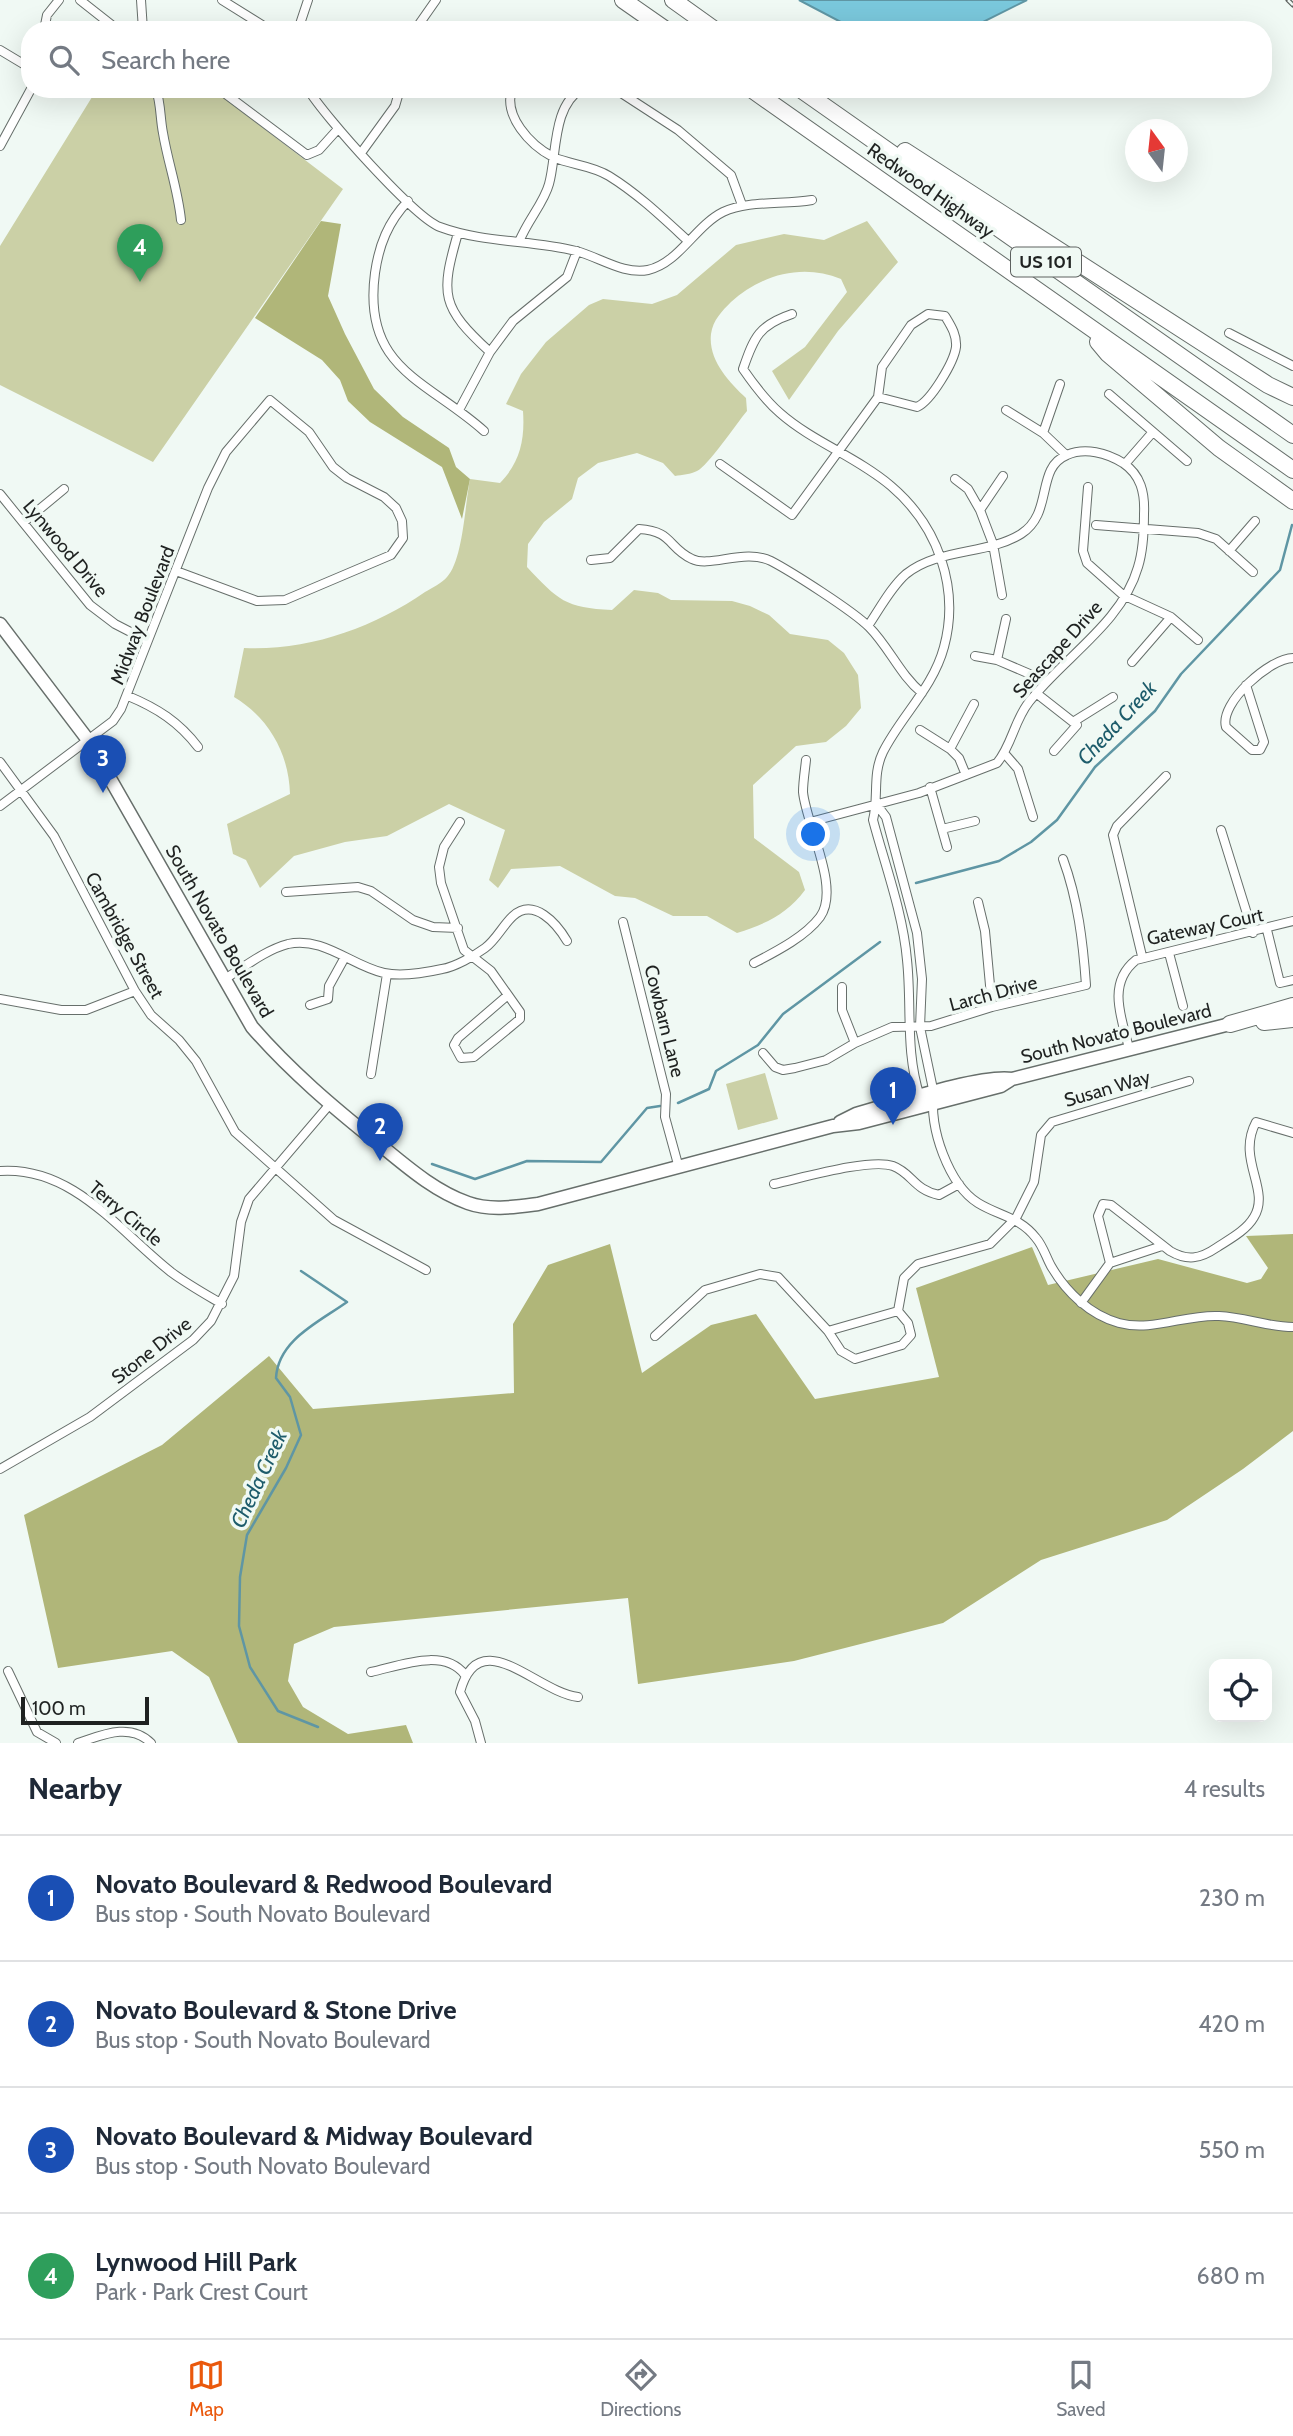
<!DOCTYPE html>
<html lang="en">
<head>
<meta charset="utf-8">
<style>
	:root { --surface:#fff; --page:#f2f2f3; --text:#1f2937; --muted:#747a83; --line:#e0e1e3; --accent:#ea580c }
	body { margin:0; font-family:Cabin,sans-serif; background:var(--page); color:var(--text) }
	.controls { position:absolute; right:21px; bottom:21px; display:grid; overflow:hidden; border-radius:14px; box-shadow:0 7px 28px #0002 }
	.controls button { width:63px; height:63px; display:grid; place-items:center; padding:0; border:0; border-bottom:2px solid var(--line); background:var(--surface); color:var(--text); font:35px sans-serif }
	.compass { position:absolute; left:1125px; top:119px; width:63px; height:63px; border-radius:50%; background:var(--surface); box-shadow:0 7px 28px #0002; rotate:345deg }
	.scale { position:absolute; left:21px; bottom:18px; width:128px; box-sizing:border-box; padding-left:7px; border:4px solid #1f2221; border-top:0; font-size:19px; line-height:24px; white-space:nowrap; color:#1f2221; -webkit-text-stroke:5px #f0f9f4; paint-order:stroke }
	.you { position:absolute; left:814px; top:835px; width:24px; height:24px; margin:-18px; border:5px solid #fff; border-radius:50%; background:#1a73e8; box-shadow:0 0 0 10px #1a73e833 }
	.badge { display:grid; place-items:center; width:46px; height:46px; border-radius:50%; background:var(--accent); color:#fff; font-size:23px; font-weight:700 }
	.pin { position:absolute; translate:-50% -58px; filter:drop-shadow(0 2px 4px #0008) }
	.pin::after { content:''; position:absolute; top:37px; width:24px; height:21px; background:inherit; clip-path:polygon(0 0,100% 0,50% 100%) }
	.list { margin:0; padding:0; list-style:none }
	h2 { display:flex; justify-content:space-between; align-items:center; height:91px; margin:0; padding:0 28px; font-size:30px }
	h2 small { font-size:23px; font-weight:400; color:var(--muted) }
	.list li { display:grid; grid-template-columns:46px 1fr auto; gap:21px; align-items:center; box-sizing:border-box; height:126px; padding:0 28px; border-top:2px solid var(--line) }
	.list b { display:block; font-size:26px; white-space:nowrap }
	.list p { margin:0; font-size:23px; white-space:nowrap; color:var(--muted) }
	.list em { font-size:23px; font-style:normal; color:var(--muted) }
	.icon { flex:none; width:38px; height:38px; fill:none; stroke:currentColor; stroke-width:2; stroke-linecap:round; stroke-linejoin:round }
	.map { position:relative; flex:none; width:1293px; height:1743px; overflow:hidden }
	.search { position:absolute; background:var(--surface); box-shadow:0 7px 28px #0002; left:21px; right:21px; top:21px; height:77px; display:flex; align-items:center; gap:18px; box-sizing:border-box; padding:0 24px; border-radius:28px; color:var(--muted); font-size:26px }
	.sheet { height:595px; background:var(--surface) }
	nav { display:flex; justify-content:space-around; align-items:center; box-sizing:border-box; height:98px; border-top:2px solid var(--line); background:var(--surface); font-size:19px; color:var(--muted) }
	nav a { display:grid; justify-items:center; gap:4px }
	nav .on { color:var(--accent) }
	.map>svg:first-child { display:block }
	.green { fill:#cbd0a6 }
	.forest { fill:#b0b679 }
	.water { fill:#7ac8dc; stroke:#5f96a4; stroke-width:2 }
	.lines { fill:none; stroke-linecap:round; stroke-linejoin:round }
	.stream { stroke:#5f96a4; stroke-width:2.5 }
	.street-casing { stroke:#676f6b; stroke-width:10 }
	.secondary-casing { stroke:#676f6b; stroke-width:15 }
	.highway-casing { stroke:#676f6b; stroke-width:18 }
	.street { stroke:#fff; stroke-width:8 }
	.secondary { stroke:#fff; stroke-width:12 }
	.highway { stroke:#fff; stroke-width:16 }
	.rail-casing { stroke:#5d615f; stroke-width:5 }
	.rail { stroke:#f0f9f4; stroke-width:2.5; stroke-dasharray:8; stroke-linecap:butt }
	.labels { text-anchor:middle; stroke-width:7; stroke-linejoin:round; paint-order:stroke }
	.shield { fill:#f0f9f4; stroke:#5e6260; stroke-width:2 }
	.shield-label { font-size:18px; font-weight:bold; fill:#1f2221 }
	.street-label { font-size:19px; fill:#1f2221; stroke:#f0f9f4 }
	.water-label { font-size:21px; font-style:italic; fill:#1d5c6b; stroke:#f0f9f4 }
</style>
</head>
<body>
<div class="map">
<svg width="1293" height="1743" viewBox="0 0 1293 1743">
	<rect width="100%" height="100%" fill="#f0f9f4"/>
	<path class="green" d="M97 89H212L343 189 153 462 0 385V246Z
		M867 221 898 262 838 331 789 400 772 371 805 347 847 292 841 279C802 263 761 275 731 302 722 311 713 320 711 334 708 360 729 382 746 398L747 411C736 424 708 466 697 471 691 474 682 475 675 476L663 463 637 453 598 463 578 478 572 499 544 522 528 544 527 567C558 600 565 608 612 610L634 590 658 593 671 600 732 601 750 606 769 615 790 634 828 640 844 653 858 675 861 708 846 726 826 742 796 746 753 785 754 838 799 872 805 890C787 914 766 924 737 933L707 916H673L635 898 615 896 560 866 511 869 498 888 489 880 505 830 449 804 387 836 345 842 294 856 260 888 246 860 233 854 227 824 290 794C289 754 269 718 234 697L244 648C308 651 373 628 425 592 432 588 442 583 447 577 463 560 465 504 470 479L500 483C520 462 525 440 523 411L506 404 521 374 546 342 589 305 603 299 652 304 677 295 736 245 784 234 824 240Z
		M765 1073 778 1119 738 1130 726 1084Z"/>
	<path class="forest" d="M321 221 341 224 328 296 345 334 374 389 403 417 449 448 456 467 470 479 462 519 442 467 370 422 348 401 340 380 322 360 255 318Z
		M1293 1234V1431L1243 1469 1167 1520 1041 1560 943 1623 794 1661 638 1684 628 1598 334 1627 294 1644 288 1681 303 1707 348 1734 406 1725 413 1743H238L209 1677 172 1651 58 1668 24 1515 162 1445 269 1356 313 1409 514 1393 513 1324 548 1265 610 1244 642 1373 711 1325 756 1314 815 1399 939 1377 916 1288 1032 1247 1048 1285 1158 1259 1247 1283 1261 1279 1268 1268 1246 1236Z"/>
	<path class="water" d="M799 0H1027L967 30H856Z"/>
	<g class="lines">
		<path class="stream" d="M916 883 999 861 1031 842 1057 820 1095 767 1155 711 1181 674 1280 570 1292 525
			M678 1103 709 1089 716 1071 758 1045 783 1014 880 942
			M432 1164 475 1179 527 1161 601 1162 647 1108 660 1106
			M301 1271 347 1302C319 1322 278 1340 276 1378L290 1397 301 1435 286 1468 247 1535 240 1577 239 1626 250 1667 278 1711 318 1727"/>
		<defs>
			<path id="street" d="M80 0 118 30
				M141 0 143 30
				M222 0 270 30
				M44 30 47 15 59 0
				M298 30 308 0
				M415 30 436 0
				M0 50 30 68
				M156 89C161 104 160 118 163 133 168 163 178 190 181 220
				M219 89 307 155 319 150 337 130
				M308 89C323 115 415 218 440 227 483 243 532 240 576 251 599 257 624 275 648 270 679 263 695 226 723 212 748 200 784 205 812 200
				M512 89C503 116 530 145 553 157 571 165 592 165 609 176 638 194 662 217 687 240
				M615 89 678 130 731 175 742 205
				M0 146 31 89
				M361 153 395 106 400 89
				M408 201C388 222 379 245 375 273 362 369 427 380 484 431
				M458 233C440 295 441 307 490 352
				M519 242C527 221 544 203 549 184 557 156 552 105 582 89
				M792 314C759 325 754 337 743 369 754 385 765 400 780 413 813 442 857 457 891 486 938 526 960 588 944 647 933 688 901 716 883 752 872 775 879 796 873 820 885 865 903 913 907 960 912 1007 905 1051 920 1097
				M1229 333 1293 366
				M1109 394 1187 461
				M459 410 490 352 513 321 567 277 577 251
				M1006 410 1043 433 1066 455
				M1043 433 1060 384
				M720 464 792 515 878 397 882 367 911 325 928 314 945 316C951 326 957 335 956 347 954 362 931 401 917 407L878 397
				M1125 464 1152 433
				M955 479 968 489 980 510
				M1088 487 1083 551 1087 563 1123 595 1171 617 1198 640
				M0 494 90 605 115 624 146 640
				M24 522 64 489
				M1096 525 1198 533 1216 539 1253 572
				M1229 551 1255 521
				M591 560 610 558 639 529C673 531 668 548 692 559 710 568 745 548 771 561 792 572 853 611 869 627 889 647 900 675 922 693
				M1002 595 993 544 980 510 1003 476
				M1006 619 997 660 1046 681
				M975 656 997 660
				M1132 662 1171 617
				M1246 685 1264 742 1260 750H1252L1226 727C1219 703 1270 658 1293 658
				M1036 693 1073 722 1113 697
				M128 696C157 708 179 722 198 747
				M920 730 950 749
				M1054 751 1077 725 1073 722
				M1005 754 1018 769 1033 817
				M0 762 54 836 135 991 151 1015 179 1040 196 1061 235 1132 334 1220 426 1270
				M966 775 959 758 950 749 974 704
				M930 787 947 847
				M877 805 886 817 917 933 922 979 920 1027 934 1094C928 1126 949 1185 978 1203 999 1216 1020 1217 1036 1238 1043 1246 1046 1257 1051 1266 1066 1292 1090 1315 1119 1323 1152 1332 1186 1314 1219 1316 1245 1317 1267 1327 1293 1327
				M0 806 113 721 121 709 208 488 226 452 270 400 309 432 333 467 347 478 384 497 396 508 402 521 403 538 391 555 285 600 257 601 176 571
				M460 822 444 847 439 867 441 883 464 950 491 971 508 995
				M810 822 919 793 997 763C1012 745 1014 721 1029 702 1063 658 1122 623 1138 567 1143 551 1144 531 1144 514 1145 493 1141 475 1123 463 1107 453 1085 447 1067 455 1035 468 1054 513 1021 534 987 555 938 548 906 574 891 587 879 610 868 626
				M942 829 975 821
				M1221 830 1253 933
				M286 892 358 887 371 891 413 920 433 927 458 928
				M978 902 985 931 992 1007
				M623 922 666 1094 665 1117 679 1168
				M1267 930 1280 983 1293 980
				M1169 953 1183 1006
				M1142 956 1113 835 1117 826 1166 776
				M754 963C775 952 805 937 820 917 841 888 806 825 803 792 803 782 805 770 806 760
				M223 980C243 968 265 950 288 944 323 936 352 966 384 973 402 977 424 973 442 969 455 967 474 956 485 948 496 940 503 925 513 916 534 897 557 924 567 941
				M842 987V1010L855 1043
				M508 995 520 1012V1019L474 1057 461 1058 454 1045 458 1038Z
				M0 999 61 1010H86L135 991
				M310 1005 328 999 329 986 345 957
				M1129 1048C1121 1017 1107 983 1136 960L1293 921
				M763 1053 775 1067 783 1070 795 1068 826 1060 855 1043 892 1027 931 1026 992 1007 1086 985C1083 942 1078 900 1063 859
				M371 1074 387 974
				M0 1171C73 1166 119 1231 171 1272 187 1284 205 1294 222 1304
				M774 1184C802 1178 870 1158 893 1166 912 1173 914 1190 939 1195L959 1184
				M1110 1263 1098 1216 1103 1204 1111 1205 1170 1251C1187 1261 1200 1259 1216 1248 1228 1240 1246 1231 1254 1217 1271 1189 1236 1160 1256 1122L1293 1133
				M1081 1303 1110 1263 1162 1246
				M828 1331 841 1351 855 1359 902 1345 911 1335 908 1323 898 1311
				M655 1336 705 1290 760 1274 778 1277 828 1331 898 1311 904 1278 918 1264 990 1244 1016 1218 1034 1182 1041 1135 1052 1122 1189 1081
				M0 1469 90 1417 193 1340 211 1321 234 1276 241 1222 249 1199 330 1104
				M8 1671 37 1732 56 1743
				M371 1672C399 1666 444 1647 465 1675
				M78 1743C102 1735 130 1722 151 1743
				M481 1743 475 1721 460 1692C479 1621 536 1692 578 1697"/>
			<path id="secondary" d="M0 624 88 740 252 1027C290 1071 334 1108 379 1144 406 1166 434 1191 468 1203 490 1211 515 1207 538 1204L833 1126 859 1123 1001 1086 1012 1079 1230 1024
				M840 1122 856 1114C892 1104 981 1074 1012 1079"/>
			<path id="highway" d="M623 0 666 30
				M673 0 715 30
				M751 89 1293 470
				M800 89 1293 435
				M905 151 1268 385 1293 397
				M1098 342 1108 354 1219 448 1293 501
				M1264 1022 1293 1019
				M1230 1024 1293 1006"/>
		</defs>
		<use href="#street" class="street-casing"/>
		<use href="#secondary" class="secondary-casing"/>
		<use href="#highway" class="highway-casing"/>
		<use href="#street" class="street"/>
		<use href="#secondary" class="secondary"/>
		<use href="#highway" class="highway"/>
		<defs>
			<path id="rail" d="M1288 0 1293 5"/>
		</defs>
		<use href="#rail" class="rail-casing"/>
		<use href="#rail" class="rail"/>
	</g>
	<g class="labels">
		<rect class="shield" x="1011" y="247.5" width="70" height="29" rx="5"/>
		<g class="shield-label">
			<text x="1046" y="268">US 101</text>
		</g>
		<g class="street-label">
			<text transform="translate(931 190) rotate(35)" y="7">Redwood Highway</text>
			<text transform="translate(66 548) rotate(50)" y="7">Lynwood Drive</text>
			<text transform="translate(142 615) rotate(-69)" y="7">Midway Boulevard</text>
			<text transform="translate(1057 649) rotate(-48)" y="7">Seascape Drive</text>
			<text transform="translate(1205 926) rotate(-12)" y="7">Gateway Court</text>
			<text transform="translate(220 931) rotate(60)" y="7">South Novato Boulevard</text>
			<text transform="translate(125 935) rotate(61)" y="7">Cambridge Street</text>
			<text transform="translate(993 993) rotate(-15)" y="7">Larch Drive</text>
			<text transform="translate(665 1021) rotate(76)" y="7">Cowbarn Lane</text>
			<text transform="translate(1116 1033) rotate(-14)" y="7">South Novato Boulevard</text>
			<text transform="translate(1107 1088) rotate(-16)" y="7">Susan Way</text>
			<text transform="translate(126 1213) rotate(40)" y="7">Terry Circle</text>
			<text transform="translate(151 1350) rotate(-38)" y="7">Stone Drive</text>
		</g>
		<g class="water-label">
			<text transform="translate(1117 723) rotate(-47)" y="7">Cheda Creek</text>
			<text transform="translate(259 1479) rotate(-65)" y="7">Cheda Creek</text>
		</g>
	</g>
</svg>
<div class="controls">
<button><svg class="icon" aria-label="locate" viewBox="0 0 24 24"><circle cx="12" cy="12" r="6"/><path d="M12 2v4M12 18v4M2 12h4M18 12h4"/></svg></button>
</div>
<svg class="compass" viewBox="-18 -18 36 36"><path d="M0-13l5 13h-10z" fill="#e53935"/><path d="M0 13l5-13h-10z" fill="#747a83"/></svg>
<div class="scale">100 m</div>
<div class="you"></div>
<div class="pin badge" style="left:893px;top:1125px;background:#1a4fb4">1</div>
<div class="pin badge" style="left:380px;top:1161px;background:#1a4fb4">2</div>
<div class="pin badge" style="left:103px;top:793px;background:#1a4fb4">3</div>
<div class="pin badge" style="left:140px;top:282px;background:#2e9e5b">4</div>
<div class="search"><svg class="icon" aria-label="search" viewBox="0 0 24 24"><circle cx="10" cy="10" r="6"/><path d="M15 15l6 6"/></svg>Search here</div>
</div>
<section class="sheet">
<h2>Nearby<small>4 results</small></h2>
<ul class="list">
<li><span class="badge" style="background:#1a4fb4">1</span><div><b>Novato Boulevard &amp; Redwood Boulevard</b><p>Bus stop · South Novato Boulevard</p></div><em>230 m</em></li>
<li><span class="badge" style="background:#1a4fb4">2</span><div><b>Novato Boulevard &amp; Stone Drive</b><p>Bus stop · South Novato Boulevard</p></div><em>420 m</em></li>
<li><span class="badge" style="background:#1a4fb4">3</span><div><b>Novato Boulevard &amp; Midway Boulevard</b><p>Bus stop · South Novato Boulevard</p></div><em>550 m</em></li>
<li><span class="badge" style="background:#2e9e5b">4</span><div><b>Lynwood Hill Park</b><p>Park · Park Crest Court</p></div><em>680 m</em></li>
</ul>
</section>
<nav>
<a class="on"><svg class="icon" aria-label="map" viewBox="0 0 24 24"><path d="M3 6l6-2 6 2 6-2v14l-6 2-6-2-6 2zM9 4v14M15 6v14"/></svg>Map</a>
<a><svg class="icon" aria-label="directions" viewBox="0 0 24 24"><path d="M12 3l9 9-9 9-9-9zM9 14v-3h6M13 9l2 2-2 2"/></svg>Directions</a>
<a><svg class="icon" aria-label="saved" viewBox="0 0 24 24"><path d="M7 4h10v16l-5-4-5 4z"/></svg>Saved</a>
</nav>
</body>
</html>
